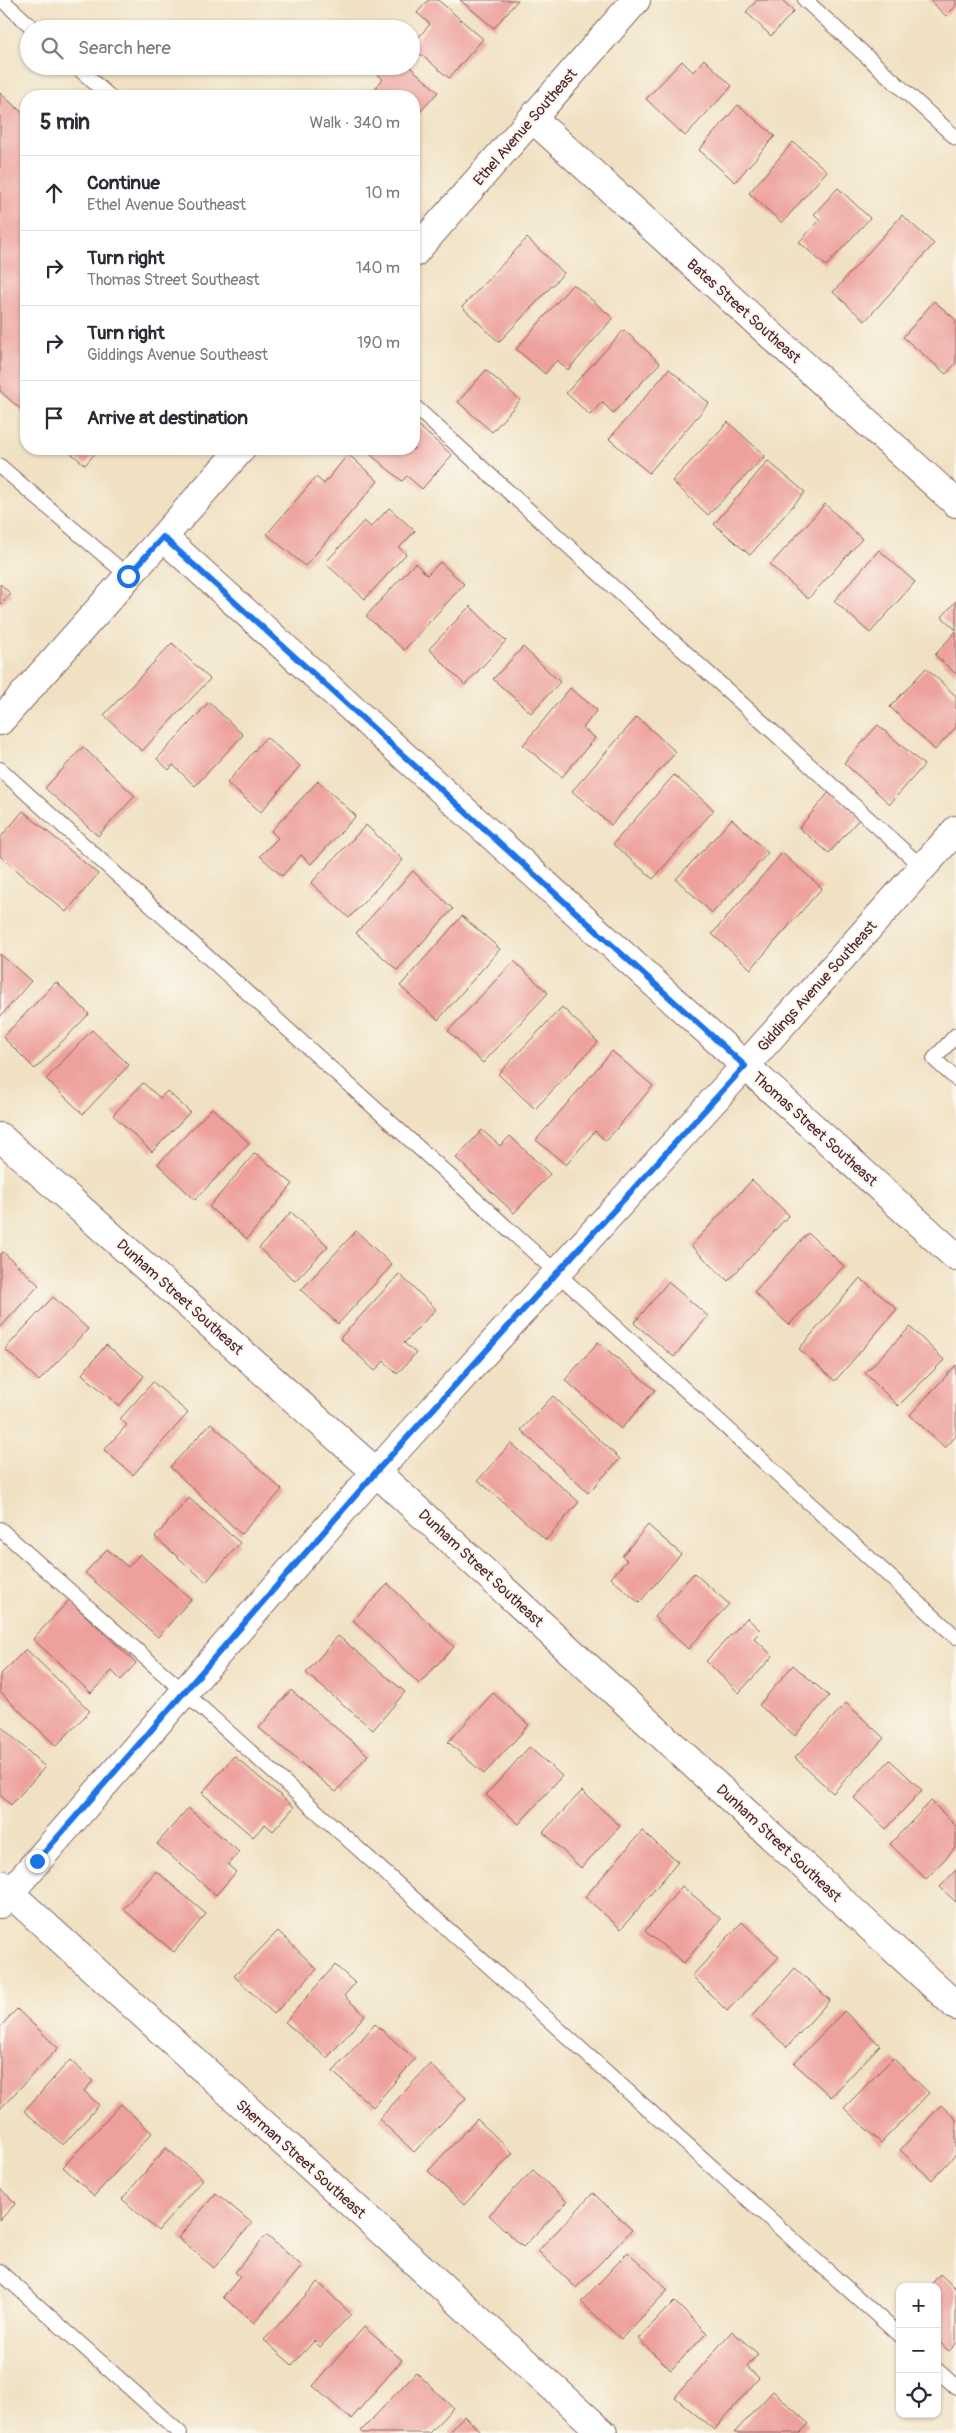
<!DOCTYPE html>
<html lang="en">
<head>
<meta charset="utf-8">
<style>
	:root { --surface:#fff; --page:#f2f2f3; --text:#2b2b33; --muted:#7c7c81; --line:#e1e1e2 }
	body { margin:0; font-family:Pangolin,sans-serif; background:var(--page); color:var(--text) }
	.controls { position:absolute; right:15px; bottom:15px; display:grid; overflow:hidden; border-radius:10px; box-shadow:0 1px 4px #0004 }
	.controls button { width:45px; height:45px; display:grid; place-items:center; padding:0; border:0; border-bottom:1px solid var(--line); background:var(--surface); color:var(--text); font:25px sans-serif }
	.stop { position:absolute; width:15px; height:15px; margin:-11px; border:4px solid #1a73e8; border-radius:50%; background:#fff }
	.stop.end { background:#1a73e8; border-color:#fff; box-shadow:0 1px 5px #0008 }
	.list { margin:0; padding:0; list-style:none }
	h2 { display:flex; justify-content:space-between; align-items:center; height:65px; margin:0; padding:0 20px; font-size:21px }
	h2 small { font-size:16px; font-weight:400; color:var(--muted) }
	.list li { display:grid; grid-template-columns:32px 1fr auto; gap:15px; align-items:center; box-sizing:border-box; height:75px; padding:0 20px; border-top:1px solid var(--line) }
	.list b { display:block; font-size:19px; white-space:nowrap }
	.list p { margin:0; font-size:16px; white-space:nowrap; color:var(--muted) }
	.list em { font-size:16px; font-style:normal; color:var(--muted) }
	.icon { flex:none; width:28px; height:28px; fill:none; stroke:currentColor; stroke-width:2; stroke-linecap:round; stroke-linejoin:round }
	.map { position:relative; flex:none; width:956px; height:2433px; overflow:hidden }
	.search { position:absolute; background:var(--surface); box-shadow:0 1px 4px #0004; left:20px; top:20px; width:400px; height:55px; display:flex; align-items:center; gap:12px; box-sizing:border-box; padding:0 18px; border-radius:28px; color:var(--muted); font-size:19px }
	.panel { position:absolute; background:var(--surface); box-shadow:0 1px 4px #0004; left:20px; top:90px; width:400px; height:365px; border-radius:20px }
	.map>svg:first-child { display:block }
	.building { fill:#eda09d }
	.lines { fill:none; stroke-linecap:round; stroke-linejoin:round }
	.lane-casing { stroke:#846360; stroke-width:16 }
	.street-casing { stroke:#846360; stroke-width:30 }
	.lane { stroke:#fff; stroke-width:14 }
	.street { stroke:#fff; stroke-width:28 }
	.route { stroke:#1a73e8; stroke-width:6 }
	.labels { text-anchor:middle; stroke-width:4; stroke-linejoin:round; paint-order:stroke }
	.street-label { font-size:15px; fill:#4a1f2b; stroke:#fbf7ec }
</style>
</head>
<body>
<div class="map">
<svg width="956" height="2433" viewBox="0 0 956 2433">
	<rect width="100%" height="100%" fill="#fbf7ec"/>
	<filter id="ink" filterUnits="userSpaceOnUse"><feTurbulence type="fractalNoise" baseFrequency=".02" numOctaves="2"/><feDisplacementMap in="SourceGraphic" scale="10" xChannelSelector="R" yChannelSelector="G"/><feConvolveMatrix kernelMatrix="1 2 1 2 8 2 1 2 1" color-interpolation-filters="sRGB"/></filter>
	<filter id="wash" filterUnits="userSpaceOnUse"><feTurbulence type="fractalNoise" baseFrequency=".0096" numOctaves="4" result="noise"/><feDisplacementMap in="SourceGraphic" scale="20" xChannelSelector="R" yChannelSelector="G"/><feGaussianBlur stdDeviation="1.12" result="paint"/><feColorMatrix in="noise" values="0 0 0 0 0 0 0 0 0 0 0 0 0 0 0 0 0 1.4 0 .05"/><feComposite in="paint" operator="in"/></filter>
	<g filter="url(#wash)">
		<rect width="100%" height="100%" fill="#f0e1c3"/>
		<g id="blocks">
			<path class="building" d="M428 0H438L483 39 449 78 411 46 430 24 417 13Z
				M460 0H518L494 28Z
				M757 0H782L794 11 771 36 746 12Z
				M929 0H956V6L946 16Z
				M704 59 732 86 685 136 646 99 682 61 693 72Z
				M368 66H409L438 92 414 119V96H374L371 93 383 79Z
				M0 93 26 116V414L0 391Z
				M738 105 775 136 735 182 699 150Z
				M793 142 827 171 782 223 749 193Z
				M838 188 870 218 826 266 799 242 820 220 814 214Z
				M902 215 934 244 865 321 833 292Z
				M527 238 564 273 499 342 462 307Z
				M573 284 613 318 568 370 557 360 545 374 516 349Z
				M934 301 956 320V363L946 374 903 337Z
				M624 330 660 363 613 413 602 402 590 415 566 393Z
				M669 369 709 403 649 473 609 439Z
				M486 370 520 400 492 432 458 402Z
				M414 422 452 455 422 489 407 476 402 481 364 449H414Z
				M728 422 765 456 708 515 672 481Z
				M66 449H99L85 465Z
				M348 454 378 481 305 566 267 534 316 477 324 484Z
				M768 461 805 492 750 555 714 524Z
				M825 504 862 539 808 599 770 565Z
				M389 508 415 531 399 548 406 554 365 599 325 563 364 521 371 527Z
				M879 550 915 582 870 633 834 601Z
				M440 562 464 584 404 650 366 616 415 563 427 575Z
				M0 584 11 594 0 605Z
				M956 601V630L942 617Z
				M470 606 506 641 465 685 429 649Z
				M956 631V674L935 655Z
				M172 643 210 679 142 751 104 715Z
				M523 647 560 682 531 713 493 679Z
				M926 668 956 696V727L935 750 890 707Z
				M570 688 597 710 583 728 595 738 562 777 523 745Z
				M209 702 243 735 195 786 173 765 169 770 157 759Z
				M637 717 676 752 611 825 572 791Z
				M878 725 924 765 890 804 844 763Z
				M266 737 300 766 261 812 227 783Z
				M83 747 135 796 98 836 45 788Z
				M674 775 714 810 653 879 613 844Z
				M318 781 356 816 311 864 301 855 282 876 260 856 278 838 271 831Z
				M830 791 860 818 829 853 799 828Z
				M23 811 98 874 66 912 0 856V838Z
				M732 819 768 853 712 913 676 879Z
				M366 825 403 860 349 918 311 883Z
				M782 853 822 888 751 969 712 934Z
				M413 871 453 909 397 970 356 933Z
				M462 916 500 949 438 1020 400 986Z
				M0 954 31 981 0 1017Z
				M514 961 548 993 483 1063 448 1031Z
				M56 982 89 1014 35 1069 3 1037Z
				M562 1007 598 1042 535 1109 498 1074Z
				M92 1030 129 1065 83 1114 46 1079Z
				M612 1051 653 1086 606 1141 595 1131 566 1165 536 1140Z
				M143 1083 160 1098 167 1091 190 1112 152 1152 113 1115Z
				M212 1108 249 1143 195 1200 158 1164Z
				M482 1130 500 1146 510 1136 550 1174 514 1213 456 1158Z
				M255 1153 293 1184 247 1239 209 1207Z
				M752 1180 789 1215 728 1281 691 1246Z
				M291 1212 328 1246 295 1281 259 1248Z
				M356 1231 392 1265 338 1324 301 1290Z
				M808 1233 844 1266 789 1325 754 1292Z
				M3 1252 39 1285 0 1328V1255Z
				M399 1274 436 1309 404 1343 416 1353 397 1374 384 1361 375 1371 340 1338Z
				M860 1278 897 1309 835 1381 799 1349Z
				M668 1282 708 1316 674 1357 634 1323Z
				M53 1297 88 1329 39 1381 5 1349Z
				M910 1327 944 1360 898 1406 865 1373Z
				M598 1342 655 1390 621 1429 565 1380Z
				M106 1345 144 1376 119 1406 82 1374Z
				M956 1365V1436L945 1448 910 1415Z
				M153 1382 188 1413 133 1475 104 1450 127 1425 120 1419Z
				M553 1396 620 1459 588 1493 521 1430Z
				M211 1423 282 1490 241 1534 170 1467Z
				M511 1443 579 1502 546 1540 478 1480Z
				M189 1498 240 1543 206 1582 155 1537Z
				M648 1525 681 1554 639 1603 611 1578 627 1560 622 1556Z
				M107 1549 128 1567 140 1554 191 1599 158 1637 85 1573Z
				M694 1573 729 1604 688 1649 654 1617Z
				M388 1584 454 1647 419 1684 353 1620Z
				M69 1600 136 1663 121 1680 112 1671 91 1693 33 1639Z
				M747 1618 761 1631 754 1638 773 1656 739 1693 706 1661Z
				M338 1636 405 1692 373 1730 306 1673Z
				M26 1649 90 1711 56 1746 0 1692V1675Z
				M793 1665 829 1696 795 1736 759 1705Z
				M291 1690 368 1755 336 1792 259 1728Z
				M493 1693 529 1725 484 1774 448 1742Z
				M846 1703 884 1738 833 1793 795 1758Z
				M0 1725 45 1767 11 1805 0 1795Z
				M529 1747 562 1776 519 1824 486 1795Z
				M234 1756 294 1807 273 1831 265 1824 253 1837 202 1793Z
				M890 1760 922 1790 886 1829 854 1798Z
				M582 1791 620 1826 581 1868 543 1832Z
				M931 1801 956 1826V1847L926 1879 890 1844Z
				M188 1808 239 1852 228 1865 236 1872 216 1895 157 1844Z
				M642 1831 678 1862 621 1929 585 1897Z
				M956 1870V1902L940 1887Z
				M156 1871 206 1914 174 1952 123 1909Z
				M682 1886 721 1919 684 1963 645 1931Z
				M742 1922 779 1957 727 2011 692 1976Z
				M278 1931 317 1969 274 2014 234 1976Z
				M335 1965 355 1983 344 1996 365 2015 327 2058 285 2022Z
				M795 1968 830 2000 787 2047 752 2016Z
				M17 2009 58 2048 0 2109V2027Z
				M844 2011 880 2045 831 2097 794 2063Z
				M375 2024 415 2059 373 2107 333 2072Z
				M893 2058 929 2093 881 2143 844 2108Z
				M70 2060 93 2081 84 2091 99 2105 63 2145 24 2111Z
				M430 2064 466 2098 414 2152 379 2119Z
				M121 2104 152 2133 94 2196 63 2167Z
				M941 2105 956 2119V2154L932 2180 900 2150Z
				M477 2119 513 2153 464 2205 428 2171Z
				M166 2148 203 2179 158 2231 122 2199Z
				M533 2170 567 2202 523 2247 489 2215Z
				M0 2189 16 2203 0 2220Z
				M216 2193 252 2223 214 2268 178 2238Z
				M593 2193 632 2230 576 2288 538 2251Z
				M266 2235 302 2266 254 2323 223 2297 240 2277 235 2272Z
				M628 2252 668 2290 621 2339 581 2302Z
				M940 2274 956 2289V2344L949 2351 937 2340V2287H929Z
				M318 2282 351 2314 320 2347 314 2341 292 2365 264 2340Z
				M674 2301 707 2333 671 2370 638 2339Z
				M364 2327 402 2360 351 2419 313 2386Z
				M732 2331 758 2354 747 2367 759 2378 714 2430 675 2397Z
				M416 2372 453 2408 429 2433H363L361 2431Z
				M773 2391 809 2424 800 2433H734Z
				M464 2416 482 2433H448Z"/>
		</g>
	</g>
	<g filter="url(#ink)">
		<use href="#blocks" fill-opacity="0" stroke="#846360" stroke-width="1"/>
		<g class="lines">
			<defs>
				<path id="lane" d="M2 0 34 29
					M805 0 956 138
					M76 66 109 96
					M414 406 923 868
					M0 466 128 576
					M0 769 557 1273 956 1637
					M956 1035 934 1059 956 1079
					M0 1529 184 1692 900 2336
					M0 2272 180 2433
					M937 2370 956 2387"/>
				<path id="street" d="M533 119 956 503
					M414 253 636 0
					M163 537 956 1257
					M0 721 241 449
					M0 1137 376 1472 956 2006
					M0 1884 603 2433
					M0 1904 376 1472 745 1066 956 830"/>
			</defs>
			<use href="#lane" class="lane-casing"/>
			<use href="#street" class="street-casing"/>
			<use href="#lane" class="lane"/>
			<use href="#street" class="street"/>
		</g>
	</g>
	<g class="lines" filter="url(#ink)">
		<path class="route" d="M37 1861 376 1472 745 1066 163 537 128 576"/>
	</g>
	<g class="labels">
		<g class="street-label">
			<text transform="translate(525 127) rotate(-49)" y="5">Ethel Avenue Southeast</text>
			<text transform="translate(744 311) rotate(42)" y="5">Bates Street Southeast</text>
			<text transform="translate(817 986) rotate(-48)" y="5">Giddings Avenue Southeast</text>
			<text transform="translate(815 1129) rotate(42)" y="5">Thomas Street Southeast</text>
			<text transform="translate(180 1297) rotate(42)" y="5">Dunham Street Southeast</text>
			<text transform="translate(481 1568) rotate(43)" y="5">Dunham Street Southeast</text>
			<text transform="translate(779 1843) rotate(43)" y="5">Dunham Street Southeast</text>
			<text transform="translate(301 2159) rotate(42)" y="5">Sherman Street Southeast</text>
		</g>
	</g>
</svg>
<div class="controls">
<button>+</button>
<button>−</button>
<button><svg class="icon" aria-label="locate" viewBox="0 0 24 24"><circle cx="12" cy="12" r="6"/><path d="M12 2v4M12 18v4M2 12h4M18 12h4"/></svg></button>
</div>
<div class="stop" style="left:128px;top:576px"></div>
<div class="stop end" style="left:37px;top:1861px"></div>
<div class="search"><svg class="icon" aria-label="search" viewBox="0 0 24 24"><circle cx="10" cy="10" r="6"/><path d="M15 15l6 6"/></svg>Search here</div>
<section class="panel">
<h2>5 min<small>Walk · 340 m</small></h2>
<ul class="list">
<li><svg class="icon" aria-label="ahead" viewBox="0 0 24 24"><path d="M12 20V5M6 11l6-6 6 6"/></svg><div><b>Continue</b><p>Ethel Avenue Southeast</p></div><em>10 m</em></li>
<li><svg class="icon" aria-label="right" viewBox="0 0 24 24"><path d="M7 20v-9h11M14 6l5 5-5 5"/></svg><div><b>Turn right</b><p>Thomas Street Southeast</p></div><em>140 m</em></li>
<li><svg class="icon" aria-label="right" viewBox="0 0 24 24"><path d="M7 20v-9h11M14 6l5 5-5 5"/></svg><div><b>Turn right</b><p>Giddings Avenue Southeast</p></div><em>190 m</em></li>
<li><svg class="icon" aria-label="arrive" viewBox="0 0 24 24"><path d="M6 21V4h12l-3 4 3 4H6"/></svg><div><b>Arrive at destination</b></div></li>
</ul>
</section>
</div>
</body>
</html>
